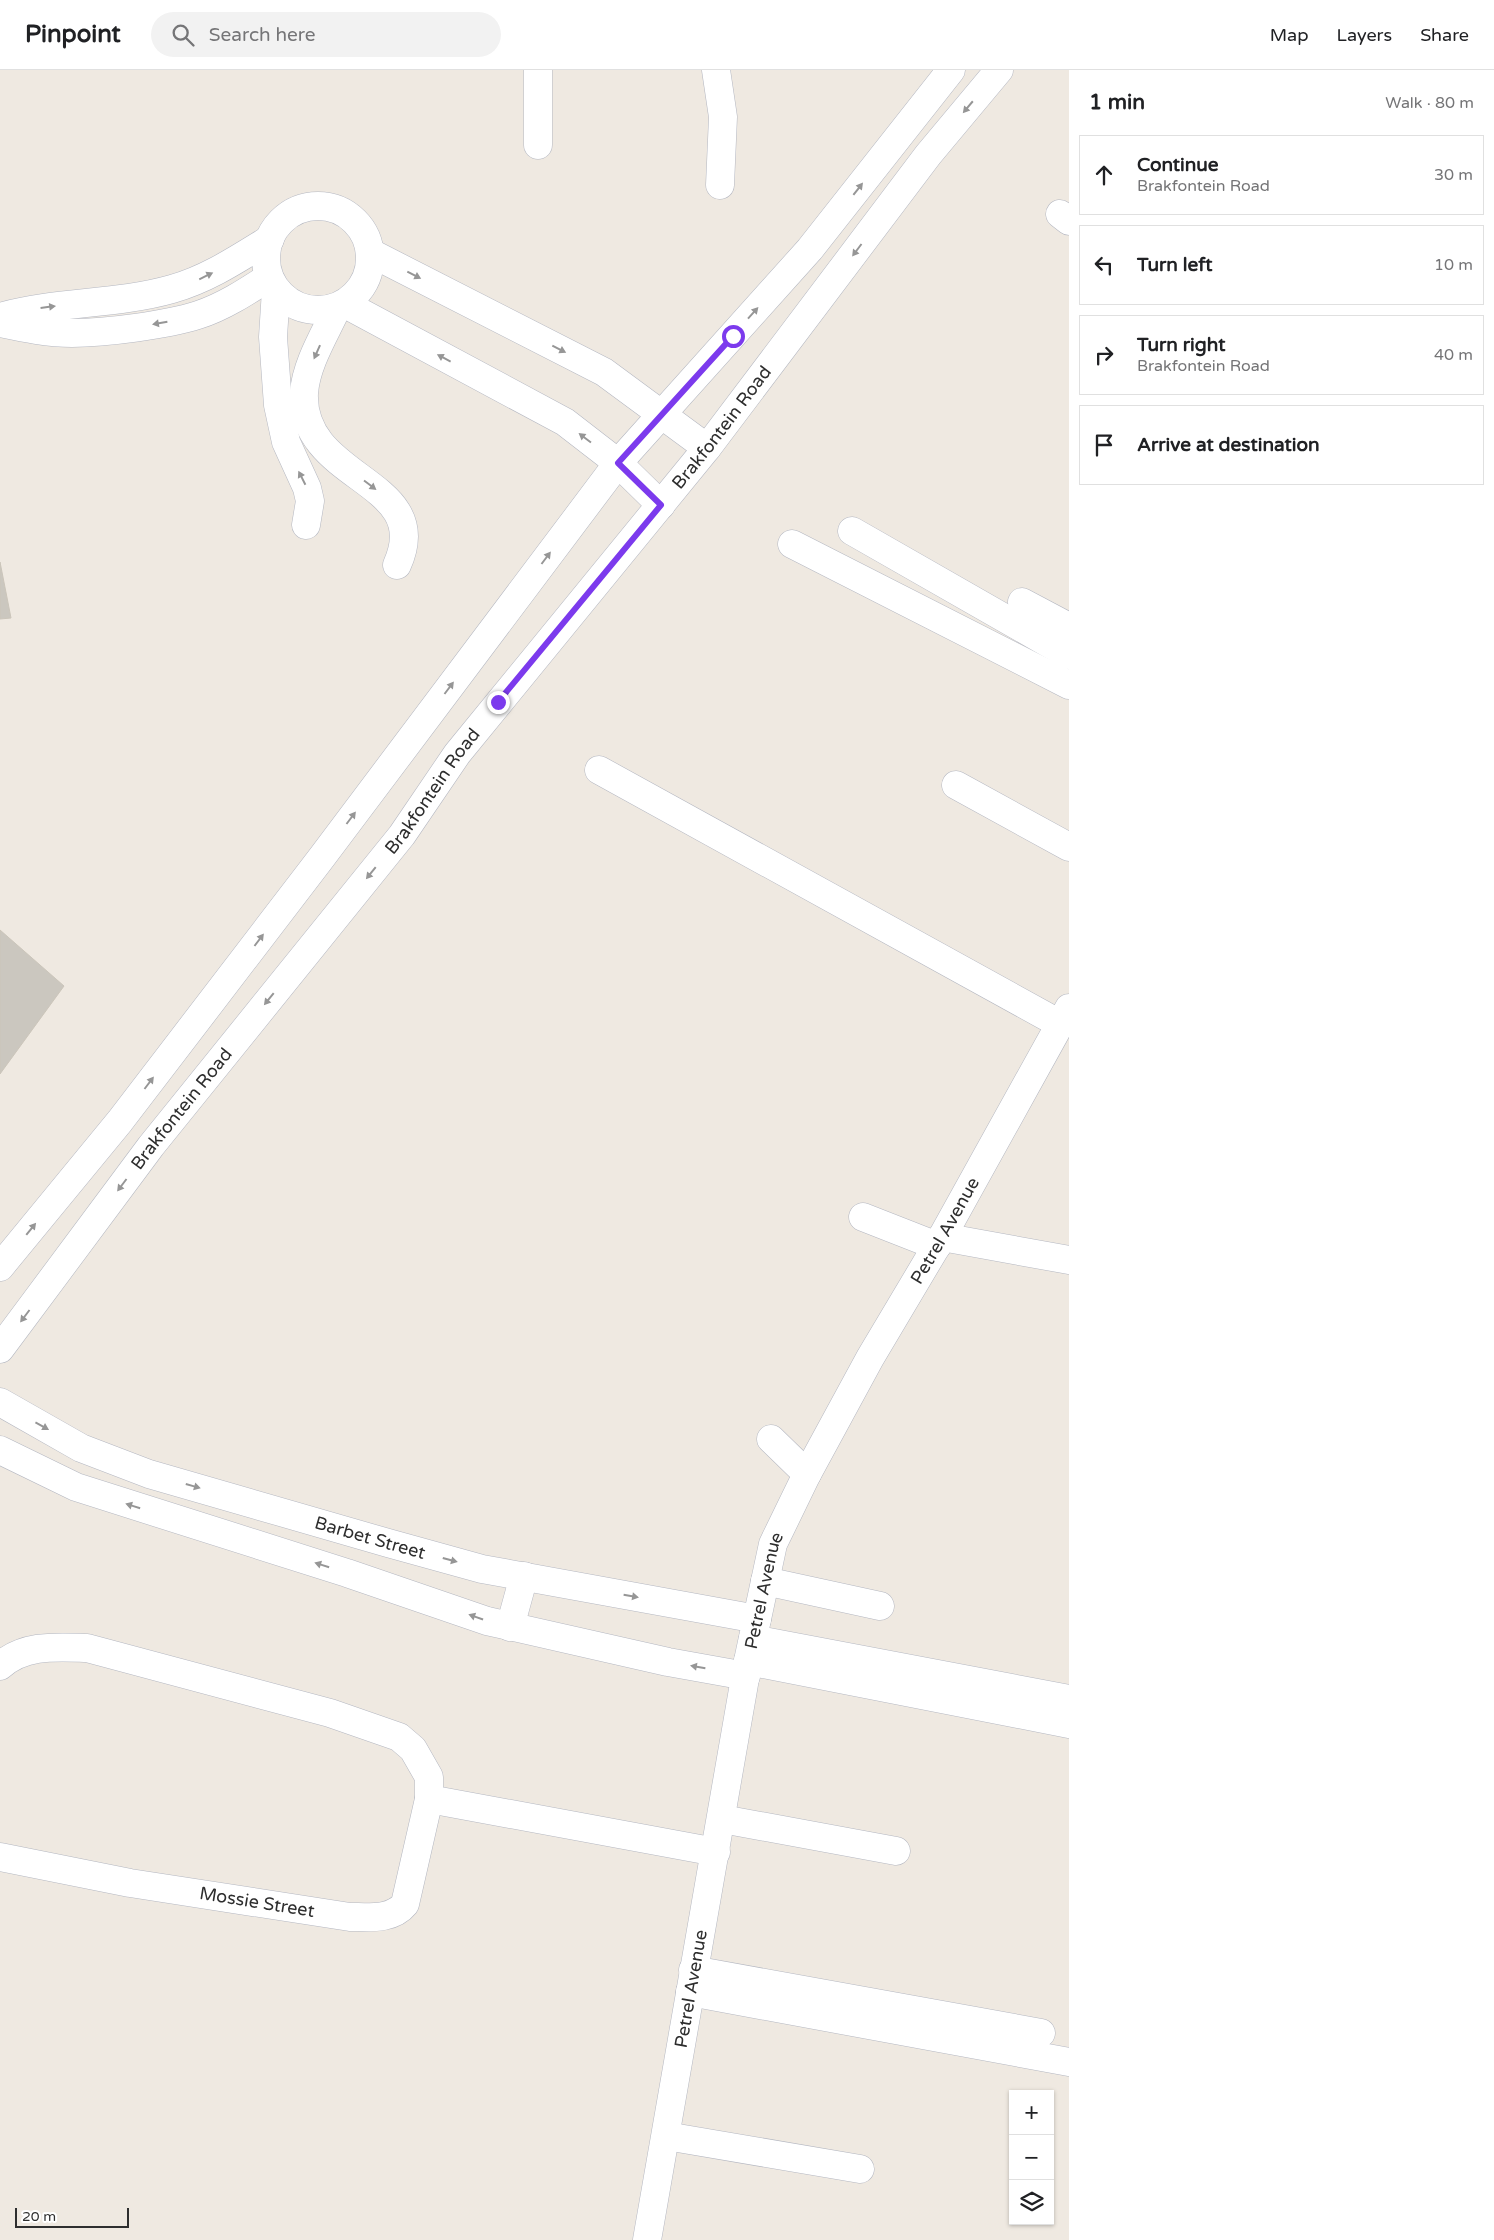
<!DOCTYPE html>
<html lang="en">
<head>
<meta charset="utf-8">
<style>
	:root { --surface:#fff; --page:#f2f2f2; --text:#202124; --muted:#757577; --line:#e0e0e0 }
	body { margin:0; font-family:"Varela Round",sans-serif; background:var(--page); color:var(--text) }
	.controls { position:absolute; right:15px; bottom:15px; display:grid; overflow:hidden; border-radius:0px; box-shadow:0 1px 4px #0004 }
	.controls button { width:45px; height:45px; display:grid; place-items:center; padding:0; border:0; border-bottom:1px solid var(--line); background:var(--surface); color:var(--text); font:25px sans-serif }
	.scale { position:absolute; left:15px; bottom:12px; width:114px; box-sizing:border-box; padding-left:5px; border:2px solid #2e2e2e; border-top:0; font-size:14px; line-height:18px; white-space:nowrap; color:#2e2e2e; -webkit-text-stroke:4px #fff; paint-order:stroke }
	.stop { position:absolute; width:15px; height:15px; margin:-11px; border:4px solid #7c3aed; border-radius:50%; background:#fff }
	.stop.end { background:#7c3aed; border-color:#fff; box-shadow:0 1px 5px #0008 }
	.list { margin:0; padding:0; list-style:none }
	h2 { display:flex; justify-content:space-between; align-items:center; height:65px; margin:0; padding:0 20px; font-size:21px }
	h2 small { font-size:16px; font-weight:400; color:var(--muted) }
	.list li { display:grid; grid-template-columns:32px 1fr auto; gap:15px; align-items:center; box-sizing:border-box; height:80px; margin:0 10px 10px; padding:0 10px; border:1px solid var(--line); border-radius:0px }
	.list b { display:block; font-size:19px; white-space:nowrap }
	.list p { margin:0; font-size:16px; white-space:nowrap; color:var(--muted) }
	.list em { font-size:16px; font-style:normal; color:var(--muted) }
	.icon { flex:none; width:28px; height:28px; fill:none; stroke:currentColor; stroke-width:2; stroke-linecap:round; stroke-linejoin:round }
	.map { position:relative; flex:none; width:1069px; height:2170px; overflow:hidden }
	header { display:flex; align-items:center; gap:30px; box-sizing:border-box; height:70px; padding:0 25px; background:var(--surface); border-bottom:1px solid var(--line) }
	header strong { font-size:24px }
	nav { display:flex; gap:28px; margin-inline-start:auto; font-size:18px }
	.search { width:350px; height:45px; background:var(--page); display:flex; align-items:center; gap:12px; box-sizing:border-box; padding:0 18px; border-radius:28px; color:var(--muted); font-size:19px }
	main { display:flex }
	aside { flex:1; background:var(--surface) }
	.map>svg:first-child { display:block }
	.building { fill:#cbc7bf; stroke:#cbc5ba }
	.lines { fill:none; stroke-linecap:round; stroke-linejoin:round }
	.minor-casing { stroke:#b4b7c1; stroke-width:29 }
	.minor { stroke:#fff; stroke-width:28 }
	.oneway { fill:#969696 }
	.route { stroke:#7c3aed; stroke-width:6 }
	.labels { text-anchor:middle; stroke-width:4; stroke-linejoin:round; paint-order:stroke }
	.street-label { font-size:18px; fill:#2e2e2e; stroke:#fff }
</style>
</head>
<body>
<header>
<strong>Pinpoint</strong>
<div class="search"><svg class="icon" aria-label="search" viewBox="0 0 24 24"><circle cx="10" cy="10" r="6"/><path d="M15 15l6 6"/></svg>Search here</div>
<nav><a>Map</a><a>Layers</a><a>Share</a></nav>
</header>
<main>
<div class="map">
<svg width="1069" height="2170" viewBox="0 0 1069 2170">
	<rect width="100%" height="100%" fill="#efe9e1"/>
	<path class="building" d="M0 492 11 548 0 549Z
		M0 860 64 916 0 1004Z"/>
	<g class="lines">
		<defs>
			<g id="minor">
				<path d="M538 0V75"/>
				<path d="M716 0 723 47 720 115"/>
				<circle cx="318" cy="188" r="52"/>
				<path d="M1060 144 1069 151"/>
				<path d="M371 183 604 302 707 378"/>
				<path d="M276 220 273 267 278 335 286 372 307 418 310 431 306 455"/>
				<path d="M345 234 565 352 618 393 661 435"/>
				<path d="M337 238C325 264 306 294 304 323 300 412 436 409 397 495"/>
				<path d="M0 247C56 231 116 235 172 219 208 209 239 188 270 169"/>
				<path d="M0 253C24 258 48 263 72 263 106 263 166 255 198 245 223 237 246 222 269 207"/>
				<path d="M852 461 1069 585"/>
				<path d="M792 474 1069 615"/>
				<path d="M1022 532 1069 557"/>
				<path d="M599 700 1060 954"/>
				<path d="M956 715 1069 777"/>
				<path d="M863 1147 937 1176"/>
				<path d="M942 1167 1069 1190"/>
				<path d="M0 1197 120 1051 322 787 618 393 810 179 951 0"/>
				<path id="s1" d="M0 1279 151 1076 402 765 457 684 707 378 928 85 999 0"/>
				<path id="s2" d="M0 1332 81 1378 149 1404 388 1473 482 1499 757 1549"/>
				<path d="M771 1369 807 1404"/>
				<path d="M0 1380 76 1417 347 1503 487 1551 668 1592 746 1606"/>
				<path d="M765 1511 880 1536"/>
				<path d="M510 1557 524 1506"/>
				<path d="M753 1569 1069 1629"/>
				<path d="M748 1591 1069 1654"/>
				<path d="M0 1596C24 1574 56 1577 87 1578L330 1643 399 1667 413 1679 429 1707V1729L405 1834C392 1850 369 1847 350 1847L130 1813 0 1787"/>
				<path d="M429 1729 716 1782"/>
				<path d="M722 1749 896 1781"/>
				<path d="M693 1900 1041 1963"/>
				<path d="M690 1922 1069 1992"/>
				<path d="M666 2066 860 2099"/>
				<path id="s3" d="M647 2170 748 1591 773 1474 807 1404 870 1288 942 1167 1069 938"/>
			</g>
		</defs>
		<use href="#minor" class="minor-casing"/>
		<use href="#minor" class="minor"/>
	</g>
	<defs><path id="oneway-solid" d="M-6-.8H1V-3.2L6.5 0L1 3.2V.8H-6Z" transform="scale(1.25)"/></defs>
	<g class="oneway">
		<use href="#oneway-solid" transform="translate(968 37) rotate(130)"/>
		<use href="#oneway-solid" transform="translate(858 119) rotate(-52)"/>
		<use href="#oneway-solid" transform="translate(857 180) rotate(127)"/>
		<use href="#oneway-solid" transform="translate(414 205) rotate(27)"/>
		<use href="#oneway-solid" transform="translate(206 206) rotate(-26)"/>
		<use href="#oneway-solid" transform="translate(48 237) rotate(-7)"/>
		<use href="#oneway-solid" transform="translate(753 243) rotate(-48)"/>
		<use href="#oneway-solid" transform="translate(160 253) rotate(170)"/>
		<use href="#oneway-solid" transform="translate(559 279) rotate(27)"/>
		<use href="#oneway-solid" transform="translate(317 282) rotate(114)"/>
		<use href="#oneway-solid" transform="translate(444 288) rotate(-152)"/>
		<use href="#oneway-solid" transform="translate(585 368) rotate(-143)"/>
		<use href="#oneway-solid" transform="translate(302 408) rotate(-117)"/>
		<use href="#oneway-solid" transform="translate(370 415) rotate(37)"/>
		<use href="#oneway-solid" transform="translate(546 488) rotate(-53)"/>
		<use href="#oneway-solid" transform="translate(449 618) rotate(-53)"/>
		<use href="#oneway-solid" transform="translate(351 748) rotate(-53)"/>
		<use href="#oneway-solid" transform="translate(371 803) rotate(129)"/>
		<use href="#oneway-solid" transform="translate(259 870) rotate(-53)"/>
		<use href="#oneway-solid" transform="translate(269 929) rotate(129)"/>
		<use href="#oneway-solid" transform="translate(149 1013) rotate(-53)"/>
		<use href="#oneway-solid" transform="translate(122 1115) rotate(127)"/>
		<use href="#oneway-solid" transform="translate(31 1159) rotate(-51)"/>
		<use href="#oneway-solid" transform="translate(25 1246) rotate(127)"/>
		<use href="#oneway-solid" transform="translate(42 1356) rotate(29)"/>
		<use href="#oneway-solid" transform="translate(193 1416) rotate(16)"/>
		<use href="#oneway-solid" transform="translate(133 1436) rotate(-163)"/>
		<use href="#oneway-solid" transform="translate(450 1490) rotate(15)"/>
		<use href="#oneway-solid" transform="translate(322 1495) rotate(-162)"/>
		<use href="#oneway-solid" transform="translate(631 1526) rotate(10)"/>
		<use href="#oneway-solid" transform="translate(476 1547) rotate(-161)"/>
		<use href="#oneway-solid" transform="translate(698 1597) rotate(-170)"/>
	</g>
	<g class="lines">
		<path class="route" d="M498 632 661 435 618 393 733 266"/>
	</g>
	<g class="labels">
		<g class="street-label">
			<text dy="6" stroke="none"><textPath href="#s1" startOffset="1171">Brakfontein Road</textPath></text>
			<text dy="6" stroke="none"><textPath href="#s1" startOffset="706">Brakfontein Road</textPath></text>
			<text dy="6" stroke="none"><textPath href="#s1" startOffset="301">Brakfontein Road</textPath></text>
			<text dy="6" stroke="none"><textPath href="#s3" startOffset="1065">Petrel Avenue</textPath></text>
			<text dy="6" stroke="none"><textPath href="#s2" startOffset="396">Barbet Street</textPath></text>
			<text dy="6" stroke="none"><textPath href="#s3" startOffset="660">Petrel Avenue</textPath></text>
			<text transform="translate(257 1832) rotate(9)" y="6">Mossie Street</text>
			<text dy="6" stroke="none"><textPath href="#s3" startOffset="255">Petrel Avenue</textPath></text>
		</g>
	</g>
</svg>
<div class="controls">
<button>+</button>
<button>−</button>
<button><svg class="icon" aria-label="layers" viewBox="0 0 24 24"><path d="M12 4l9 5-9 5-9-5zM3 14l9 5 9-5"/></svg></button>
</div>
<div class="scale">20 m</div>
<div class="stop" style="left:733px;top:266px"></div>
<div class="stop end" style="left:498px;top:632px"></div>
</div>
<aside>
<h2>1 min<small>Walk · 80 m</small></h2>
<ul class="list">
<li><svg class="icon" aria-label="ahead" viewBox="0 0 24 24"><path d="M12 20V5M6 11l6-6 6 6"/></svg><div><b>Continue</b><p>Brakfontein Road</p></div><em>30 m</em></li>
<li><svg class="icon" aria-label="left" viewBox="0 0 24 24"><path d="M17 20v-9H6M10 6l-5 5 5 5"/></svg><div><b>Turn left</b></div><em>10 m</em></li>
<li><svg class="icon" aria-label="right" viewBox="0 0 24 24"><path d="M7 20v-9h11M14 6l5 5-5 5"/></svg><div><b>Turn right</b><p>Brakfontein Road</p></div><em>40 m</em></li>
<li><svg class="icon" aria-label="arrive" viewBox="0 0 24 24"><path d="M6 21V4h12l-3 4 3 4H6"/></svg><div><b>Arrive at destination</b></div></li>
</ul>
</aside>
</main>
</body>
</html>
